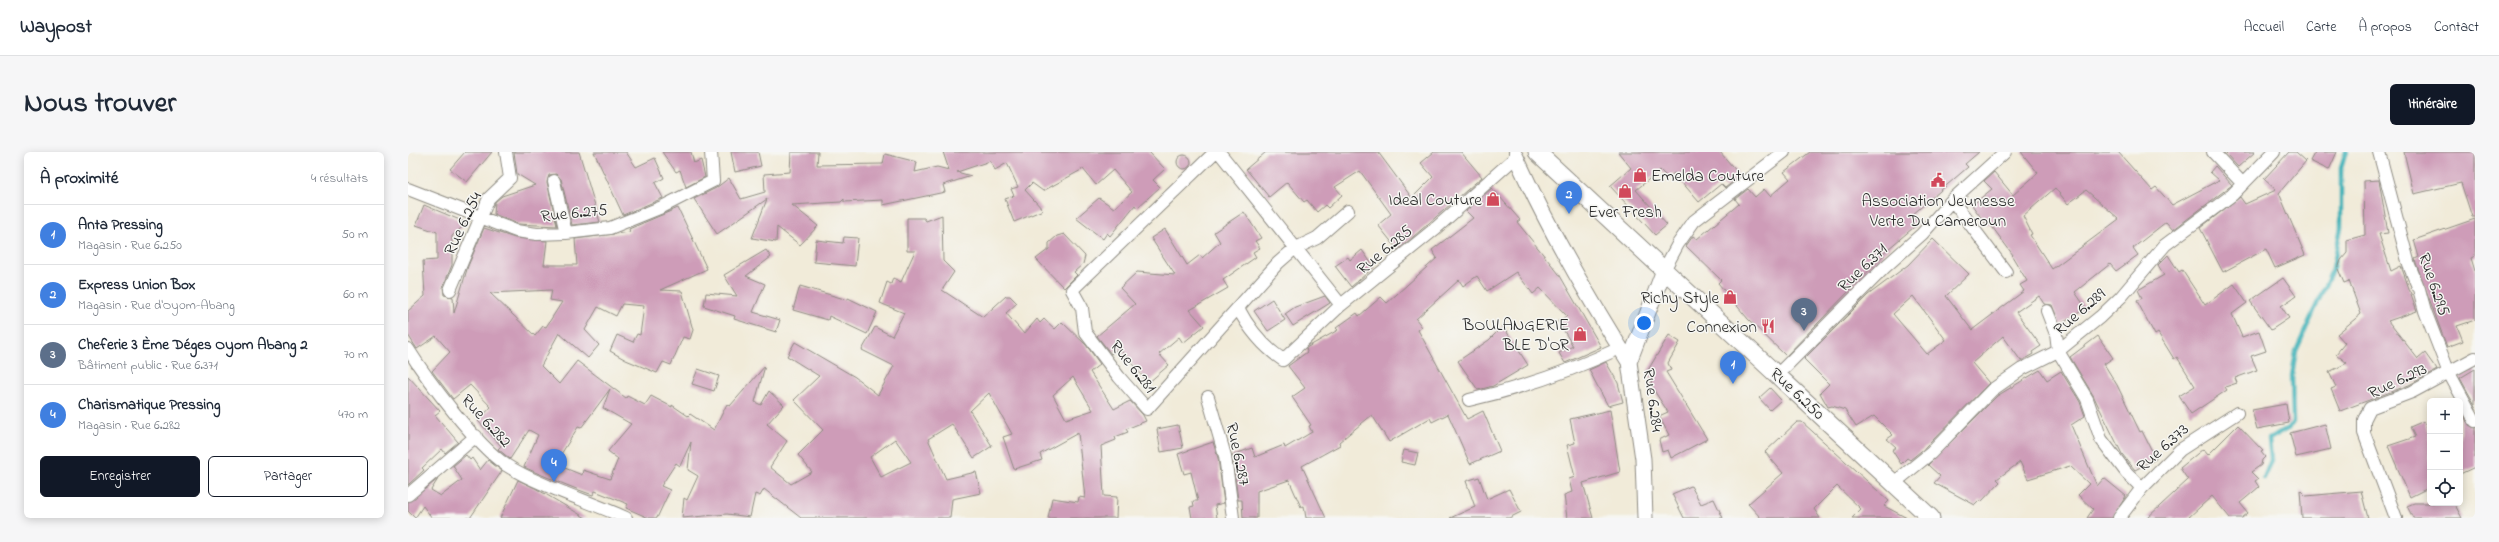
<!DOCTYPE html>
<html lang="fr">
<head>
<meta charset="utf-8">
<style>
	:root { --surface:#fff; --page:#f6f6f7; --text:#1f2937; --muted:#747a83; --line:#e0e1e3; --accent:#111827 }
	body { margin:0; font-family:"Indie Flower",sans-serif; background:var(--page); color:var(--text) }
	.controls { position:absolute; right:12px; bottom:12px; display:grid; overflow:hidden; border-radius:6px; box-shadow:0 2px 10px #0003 }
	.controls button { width:36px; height:36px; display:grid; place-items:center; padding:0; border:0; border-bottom:1px solid var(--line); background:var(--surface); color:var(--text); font:20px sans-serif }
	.you { position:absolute; left:1236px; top:171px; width:14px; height:14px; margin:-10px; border:3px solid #fff; border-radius:50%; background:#1a73e8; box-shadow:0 0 0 6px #1a73e833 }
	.badge { display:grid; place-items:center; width:26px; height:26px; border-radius:50%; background:var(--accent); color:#fff; font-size:13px; font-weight:700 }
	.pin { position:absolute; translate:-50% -33px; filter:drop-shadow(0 1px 2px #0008) }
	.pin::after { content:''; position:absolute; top:21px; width:14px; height:12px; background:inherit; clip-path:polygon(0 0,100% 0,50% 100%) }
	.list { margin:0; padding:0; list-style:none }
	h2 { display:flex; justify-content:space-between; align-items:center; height:52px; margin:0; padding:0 16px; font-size:17px }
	h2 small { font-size:13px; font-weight:400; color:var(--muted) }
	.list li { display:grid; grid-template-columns:26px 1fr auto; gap:12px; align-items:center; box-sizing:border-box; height:60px; padding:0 16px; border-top:1px solid var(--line) }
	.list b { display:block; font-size:15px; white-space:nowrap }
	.list p { margin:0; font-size:13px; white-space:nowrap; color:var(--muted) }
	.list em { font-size:13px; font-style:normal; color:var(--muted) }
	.actions { display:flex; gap:8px; padding:12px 16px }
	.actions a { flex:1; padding:9px 0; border:1px solid var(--accent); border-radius:6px; text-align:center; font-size:14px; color:var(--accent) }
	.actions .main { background:var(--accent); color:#fff }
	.icon { flex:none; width:22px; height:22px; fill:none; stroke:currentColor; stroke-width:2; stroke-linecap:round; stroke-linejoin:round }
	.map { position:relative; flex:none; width:2067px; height:366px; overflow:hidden; border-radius:6px }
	header { display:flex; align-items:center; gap:24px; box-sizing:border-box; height:56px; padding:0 20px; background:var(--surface); border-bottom:1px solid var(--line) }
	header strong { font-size:19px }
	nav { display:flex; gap:22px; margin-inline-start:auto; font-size:14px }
	.intro { display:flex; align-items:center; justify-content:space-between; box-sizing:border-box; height:96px; padding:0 24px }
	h1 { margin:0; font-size:28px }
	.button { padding:10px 18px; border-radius:6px; background:var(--accent); color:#fff; font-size:14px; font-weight:700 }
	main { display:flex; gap:24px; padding:0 24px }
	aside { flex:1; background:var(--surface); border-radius:6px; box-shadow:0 2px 10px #0003 }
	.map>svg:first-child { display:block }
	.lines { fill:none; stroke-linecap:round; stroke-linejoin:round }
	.stream { stroke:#43b3b9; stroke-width:4.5 }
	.building { fill:#ce9cb8; fill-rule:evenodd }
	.minor-casing { stroke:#8e8b82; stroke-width:14 }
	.tertiary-casing { stroke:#8e8b82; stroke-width:17 }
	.secondary-casing { stroke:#8e8b82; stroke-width:19 }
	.minor { stroke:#fff; stroke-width:12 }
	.tertiary { stroke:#fff; stroke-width:15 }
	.secondary { stroke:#fff; stroke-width:17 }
	.labels { text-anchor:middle; stroke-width:3; stroke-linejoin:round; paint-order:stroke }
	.poi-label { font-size:17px; fill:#2b2b2b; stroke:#f6f6f2; text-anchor:end }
	.street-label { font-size:17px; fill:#2b2b2b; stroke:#f6f6f2 }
</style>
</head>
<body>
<header>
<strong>Waypost</strong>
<nav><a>Accueil</a><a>Carte</a><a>À propos</a><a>Contact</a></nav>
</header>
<div class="intro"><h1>Nous trouver</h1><a class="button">Itinéraire</a></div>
<main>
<aside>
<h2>À proximité<small>4 résultats</small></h2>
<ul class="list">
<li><span class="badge" style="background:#3f7fe0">1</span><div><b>Anta Pressing</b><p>Magasin · Rue 6.250</p></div><em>50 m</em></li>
<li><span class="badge" style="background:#3f7fe0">2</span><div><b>Express Union Box</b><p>Magasin · Rue d'Oyom-Abang</p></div><em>60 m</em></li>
<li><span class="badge" style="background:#5c6f8a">3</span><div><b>Cheferie 3 Ème Déges Oyom Abang 2</b><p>Bâtiment public · Rue 6.371</p></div><em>70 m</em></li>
<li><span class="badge" style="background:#3f7fe0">4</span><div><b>Charismatique Pressing</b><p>Magasin · Rue 6.282</p></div><em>470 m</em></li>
</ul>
<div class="actions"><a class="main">Enregistrer</a><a>Partager</a></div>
</aside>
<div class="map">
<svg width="2067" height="366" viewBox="0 0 2067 366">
	<rect width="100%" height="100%" fill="#f6f6f2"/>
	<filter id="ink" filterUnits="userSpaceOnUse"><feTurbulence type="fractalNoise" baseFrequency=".025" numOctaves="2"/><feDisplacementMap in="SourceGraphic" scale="8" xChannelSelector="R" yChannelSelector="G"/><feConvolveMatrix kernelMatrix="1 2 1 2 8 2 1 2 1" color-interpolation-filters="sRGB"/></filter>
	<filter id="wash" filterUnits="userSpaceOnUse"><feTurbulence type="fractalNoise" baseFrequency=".012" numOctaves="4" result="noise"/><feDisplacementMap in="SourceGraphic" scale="16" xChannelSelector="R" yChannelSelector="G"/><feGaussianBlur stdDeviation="0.9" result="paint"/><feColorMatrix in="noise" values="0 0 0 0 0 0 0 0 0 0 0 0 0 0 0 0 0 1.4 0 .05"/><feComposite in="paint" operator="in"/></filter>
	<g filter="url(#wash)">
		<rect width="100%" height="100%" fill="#f1ebd9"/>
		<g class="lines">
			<path class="stream" d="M1856 326 1863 308 1861 287 1881 276 1885 270 1884 223 1888 199 1925 116 1933 75V16L1938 0"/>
		</g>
		<g id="blocks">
			<path class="building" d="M57 0H84L59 30 42 17Z
				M106 0H171L192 70 164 73 153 27 148 22 141 23 139 30 149 74 110 72 86 62 87 50 94 44 127 33 109 22Z
				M186 0H218L228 15 247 6 256 26 247 31 255 46 215 63Z
				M254 0H283L286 11 293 8 297 25 278 35 272 18 268 20Z
				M323 0H350L353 14 327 20Z
				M383 0H410L409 13 475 12 477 2 509 10 507 20 529 15 541 18 535 0H741L757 17 745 28 752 35 729 56 727 53 702 84 699 81 695 87 668 66 691 46 706 56 724 40 705 18 688 33 675 17 635 39 624 31 617 38 635 58 606 70 597 47 606 44 603 37 610 35 599 11 587 18 582 9 549 20 563 24 535 33 537 40 475 53V48L436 50V47L433 50 384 53 410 74 392 93 369 75 368 90 344 86 359 47 309 82 286 47 308 36 321 26 333 47 357 40 356 22 382 20Z
				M858 0H970L1004 46 1025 25 1013 11 1026 0H1053L1074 25 990 98 970 73 983 62 952 19 927 35 934 43 920 56 917 53 909 60 899 48 896 50 879 30 861 45 838 17Z
				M1210 0H1312L1330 21 1328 23 1330 26 1317 36 1313 32 1291 50 1266 21 1260 26 1252 18 1228 38 1259 73 1247 83 1202 34 1223 16Z
				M1402 0H1571L1557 12 1560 15 1504 63 1511 71 1474 102 1476 103 1378 204 1340 167 1310 131 1313 128 1278 94 1285 84 1289 87 1331 52 1327 47 1340 37 1347 45 1356 37 1362 44 1382 27 1376 20Z
				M1613 0H1710L1744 38 1748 35 1764 53 1811 28 1802 20 1807 14 1824 33 1765 78 1758 70 1725 96 1730 103 1708 119 1702 112 1667 140 1678 156 1652 173 1644 153 1636 152 1631 144 1608 160 1633 194 1624 200 1625 202 1613 209 1595 184 1564 211 1581 231 1518 295 1502 308 1499 306 1493 312 1484 298 1488 295 1479 287 1485 283 1466 264 1448 275 1437 258 1424 254 1420 255 1412 241 1421 232 1396 207 1460 143 1500 113 1525 87 1561 122 1538 144 1564 178 1616 139 1612 133 1619 129 1604 104 1605 103 1582 72 1579 74 1564 53 1584 37 1576 29 1586 20 1605 43 1630 21ZM1647 36 1660 52 1678 38 1711 67 1644 117 1622 83 1624 82 1615 64ZM1505 144 1538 188 1519 202 1485 162Z
				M1820 0H1847L1830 15 1818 2Z
				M1881 0H1888L1898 9 1871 41 1897 103 1867 116 1858 97 1815 120 1792 76 1832 45 1837 52 1868 38 1856 27Z
				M1907 0H1929L1921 18 1902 9Z
				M1996 0H2067V65H2064L2053 31 2006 42Z
				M769 10a7 7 0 1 1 14 0a7 7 0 1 1-14 0Z
				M1971 28 1980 81 1971 82 1983 119 1993 114 2009 159 1980 169 2010 207 2017 201 2029 218 2001 233 1932 259 1923 237 1928 235 1921 220 1939 211 1928 202 1937 191 1929 182 1953 162 1941 129 1936 131 1930 117 1933 108 1939 101V88L1957 83 1956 29Z
				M1084 36 1112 68 1109 70 1151 122 1193 195 1157 211 1151 201 1165 194 1150 169 1159 164 1132 136 1125 142 1108 120 1079 139 1069 124 1055 134 1051 128 1008 167 1014 175 1010 178 1059 267 1075 259 1092 299 1062 312 1040 262 1024 270 1022 266 981 290 964 263 931 290 932 293 894 314 918 366H898L896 354 893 355 881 328 849 339V366H835L834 348H830L824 303 844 296 847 305 876 293 877 296 904 280 901 274 903 273 884 245 897 236 880 214 899 200 898 196 930 178 928 176 949 161 951 164 973 145 979 151 1029 106 1024 98 1065 66 1058 59Z
				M16 53 59 71 44 84V113L35 135 36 143 45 145 46 161 60 114 76 76 107 86 139 89 136 113H169L167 87 222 80 221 77 270 56 299 117 252 138 274 139 285 178 282 187 275 185 263 213 255 210 249 221 218 208 202 199 209 183 225 190 229 182 232 183 236 154 214 152 208 164 190 155 177 178 191 193 180 206 151 181 133 214 151 232 169 209 218 246 219 244 237 253 243 244 264 255V253L280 264 282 262 306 278 319 252 322 254 357 214 347 250 353 253 361 239 376 253 359 272 379 289 362 315 383 332 404 320 390 303 415 278 386 248 411 224 379 204 387 190 447 225 470 243 486 214 454 198 467 175 484 184 496 161 472 151 479 130 483 132 485 126 493 130 507 99H499V66H516L518 69 534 63 535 109 546 120 534 138 575 165 598 144H602L609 151 598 161 616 182 629 167 632 171 636 167 647 177 654 170 678 193 692 212 682 220 706 257 722 249 735 263 738 269 718 277 720 280 707 285 708 288 693 294 696 344 709 345 708 366H640L644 346 670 350 671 345 677 346 670 281 632 302 634 308 606 317 595 285 604 282 581 241 562 259 584 294 566 306 544 272 520 287 538 327 568 320 573 341 544 347 542 366H393L356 337 352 344 347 342 342 365 319 362 274 366 276 346 279 348 290 324 280 318 283 290 272 314 268 311 253 334 262 338 249 366H241L218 356 220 352 187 339 185 343 171 338 129 321 116 315 130 283 121 278 102 307 90 297 93 294 70 269 83 255 62 233 45 247 24 219 42 200 28 184 9 197 0 183V159L17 144 15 109 29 108V80L8 73ZM144 138 142 148 154 150 138 175 135 174 127 184 82 141ZM665 225 685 258 658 267 645 243ZM202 237 195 256 223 272 200 299 210 307 202 327 175 318 174 323 147 312 170 275 173 276ZM487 287 503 310 473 325 462 305Z
				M836 60 853 86 847 89 852 96 845 100 848 105 815 128 820 136 782 158 796 174 775 191 771 185 751 202 761 213 740 231 711 196 703 202 689 184 727 152 712 136 729 120 767 123 743 86 757 77 779 113 792 103 794 106 812 90 806 80Z
				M2067 67V104L2063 106 2067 119V168L2049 174 2055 189 2039 195 2008 111 2007 107 2011 105 2006 88Z
				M656 82 677 104 675 112 666 120 669 123 656 136 628 107 641 97V91L649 84Z
				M436 85 450 86 447 114 406 110 408 88 435 91Z
				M358 98 363 105 338 124 357 132 345 160 372 168 368 180 326 167 327 164 296 154 298 141 329 144 316 123Z
				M954 98 966 115 943 135 927 114 940 105 942 108Z
				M1760 103 1771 120 1774 118 1797 153 1826 132 1839 151 1824 162 1834 185 1851 179 1858 199 1843 204 1849 218 1827 226 1829 231 1817 235 1819 238 1783 262 1771 244 1787 234 1769 205 1766 207 1750 181 1747 183 1729 149 1734 146 1730 138 1756 123 1750 113Z
				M1875 126 1888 144 1873 154 1881 166 1863 178 1842 149Z
				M392 134 440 148V146L469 160 459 182 421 164 420 168 385 158Z
				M917 144 922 151 885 174 877 162 887 155Z
				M864 147 877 168 860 179 846 159Z
				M1095 174 1120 213 1085 234 1070 238 1050 209 1081 188Z
				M1261 183 1272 190 1260 211 1263 218 1258 220 1299 287 1263 306 1260 298 1254 300 1251 288 1261 283 1251 264 1260 260 1245 237 1240 218Z
				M1690 184 1705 206 1696 212 1709 233 1732 280 1734 279 1748 307 1727 318 1714 302 1685 243 1662 205Z
				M1198 210 1210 231 1215 250 1200 254 1181 218Z
				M290 217 311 224 306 239 284 232Z
				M2067 217V253L2052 226Z
				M1632 218 1639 228 1653 219 1672 250 1677 264 1663 273 1689 334 1696 326 1718 344 1704 366H1679L1685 357 1670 343 1681 332 1662 314 1620 327 1612 310 1589 327 1592 330 1573 350 1572 348 1567 353 1526 331 1532 324 1520 313 1589 244Z
				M0 224 32 259 27 263 50 290 37 301 34 297 14 316 16 318 0 333Z
				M1362 236 1373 248 1362 258 1351 246Z
				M1878 252 1881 271 1849 277 1844 258Z
				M2052 257 2061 273 2067 276V315L2052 322Z
				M1202 258 1212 320 1175 331 1185 366H1159L1156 343 1164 340 1161 327 1167 325 1159 293 1167 291 1162 267Z
				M2016 269 2022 282V335L2002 345 1980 294 2007 285 2002 275Z
				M1389 270H1394L1481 349 1476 354 1499 366H1444L1453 357 1429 334 1406 357 1412 366H1353L1340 352 1375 321 1357 300Z
				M1917 272 1923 297 1888 305 1882 281Z
				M770 273 775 296 753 300 749 277Z
				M1830 273 1855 299 1853 300 1857 305 1854 308 1853 313 1843 320 1850 327 1847 329 1851 335 1832 351 1840 361 1834 366H1822L1804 344 1780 366H1739L1780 328 1772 316 1795 297 1800 303Z
				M805 290 810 306 816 351 807 353 809 366H784L782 355 786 354 785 349H790L783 320 776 322 770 302Z
				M996 298 1010 301 1007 313 993 310Z
				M58 303 62 308 64 306 72 318 80 308 94 319 62 366H24L15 354 7 366 0 359V350L30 327 23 338 33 344 54 328 45 314Z
				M1071 325 1079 347 1101 337 1113 360 1101 366H1042L1067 355 1058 329Z
				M110 328 127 336 178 366H92Z
				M1283 334 1293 352 1306 347 1315 366H1276L1264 342Z
				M1892 338 1898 344 1953 339 1960 366H1894Z
				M2006 351H2046L2054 366H2005L1999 354Z"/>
		</g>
	</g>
	<g filter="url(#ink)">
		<use href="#blocks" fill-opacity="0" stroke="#8e8b82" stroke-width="1"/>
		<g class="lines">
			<defs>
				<path id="minor" d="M807 0 664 138 674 156 677 180 711 225 739 257 870 111 886 97 909 86 940 59
					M811 0 933 153 1028 76 1108 5 1107 0
					M1805 0 1835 32
					M1971 0 2001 113 2011 137 2017 159 2041 221 2067 269
					M146 29 158 81
					M0 37 108 79 129 82 158 81 202 76 254 55 305 29 303 0
					M1544 48 1598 120
					M1256 118 1270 92 1286 69 1376 0
					M42 138 81 46 102 26 98 0
					M830 156C841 177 856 195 875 208L933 153
					M1639 159 1648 182 1650 199 1679 247 1693 287 1718 320 1734 336
					M0 197C20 229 68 293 98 313 131 334 181 349 218 366
					M1370 222 1477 115 1514 82 1544 48 1597 0
					M800 245 817 304 825 366
					M1061 248C1114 236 1163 219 1212 196
					M1486 331 1523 301 1584 238 1614 217 1650 199 1692 165 1713 145 1757 93 1824 43 1866 0
					M0 343 68 284
					M1711 366 1734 336 1772 298 1829 261
					M1988 366 1956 281V268L1962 256 2004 240 2067 206"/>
				<path id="tertiary" d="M1108 5C1140 76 1179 144 1221 210
					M1237 366 1235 307 1221 210 1256 118"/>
				<path id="secondary" d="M1129 0 1523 366"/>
			</defs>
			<use href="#minor" class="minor-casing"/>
			<use href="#tertiary" class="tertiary-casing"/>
			<use href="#secondary" class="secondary-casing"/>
			<use href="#minor" class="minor"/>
			<use href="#tertiary" class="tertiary"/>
			<use href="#secondary" class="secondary"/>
		</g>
	</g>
	<defs>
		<symbol id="shop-bare" viewBox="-9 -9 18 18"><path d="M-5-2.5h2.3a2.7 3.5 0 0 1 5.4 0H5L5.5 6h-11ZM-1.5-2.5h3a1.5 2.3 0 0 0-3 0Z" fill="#d1495b" stroke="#f6f6f2" stroke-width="2.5" paint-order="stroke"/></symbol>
		<symbol id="civic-bare" viewBox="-9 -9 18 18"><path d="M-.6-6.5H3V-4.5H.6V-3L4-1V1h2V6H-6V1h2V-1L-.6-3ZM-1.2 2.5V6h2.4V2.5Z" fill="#d1495b" stroke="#f6f6f2" stroke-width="2.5" paint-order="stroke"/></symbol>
		<symbol id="restaurant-bare" viewBox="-9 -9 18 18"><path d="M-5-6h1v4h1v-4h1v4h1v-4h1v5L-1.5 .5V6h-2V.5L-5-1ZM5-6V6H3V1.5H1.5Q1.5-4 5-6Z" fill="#d1495b" stroke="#f6f6f2" stroke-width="2.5" paint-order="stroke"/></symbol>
	</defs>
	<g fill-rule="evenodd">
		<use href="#shop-bare" x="1222" y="13" width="20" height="20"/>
		<use href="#civic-bare" x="1520" y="18" width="20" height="20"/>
		<use href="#shop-bare" x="1207" y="29" width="20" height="20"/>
		<use href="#shop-bare" x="1075" y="37" width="20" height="20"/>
		<use href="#shop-bare" x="1312" y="135" width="20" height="20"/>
		<use href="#restaurant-bare" x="1350" y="164" width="20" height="20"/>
		<use href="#shop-bare" x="1162" y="172" width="20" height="20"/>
	</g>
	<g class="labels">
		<g class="poi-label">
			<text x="1243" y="29" text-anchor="start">Emelda Couture</text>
			<text x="1074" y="53">Ideal Couture</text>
			<text x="1530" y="54" text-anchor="middle">Association Jeunesse<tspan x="1530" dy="20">Verte Du Cameroun</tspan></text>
			<text x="1217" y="65" text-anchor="middle">Ever Fresh</text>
			<text x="1311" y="151">Richy Style</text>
			<text x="1161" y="178">BOULANGERIE<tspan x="1161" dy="20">BLE D'OR</tspan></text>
			<text x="1349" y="180">Connexion</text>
		</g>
		<g class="street-label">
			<text transform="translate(166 60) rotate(-6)" y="6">Rue 6.275</text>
			<text transform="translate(54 71) rotate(-65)" y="6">Rue 6.254</text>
			<text transform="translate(976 97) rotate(-40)" y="6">Rue 6.285</text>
			<text transform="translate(1454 115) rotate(-44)" y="6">Rue 6.371</text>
			<text transform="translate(2027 132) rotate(71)" y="6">Rue 6.295</text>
			<text transform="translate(1671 159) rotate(-41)" y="6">Rue 6.289</text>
			<text transform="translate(726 214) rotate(51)" y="6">Rue 6.281</text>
			<text transform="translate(1989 228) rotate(-25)" y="6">Rue 6.293</text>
			<text transform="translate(1390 241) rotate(43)" y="6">Rue 6.250</text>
			<text transform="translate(1246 248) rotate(82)" y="6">Rue 6.284</text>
			<text transform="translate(79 268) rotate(47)" y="6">Rue 6.282</text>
			<text transform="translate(1754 295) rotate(-42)" y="6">Rue 6.373</text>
			<text transform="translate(831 302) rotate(78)" y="6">Rue 6.287</text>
		</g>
	</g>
</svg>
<div class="controls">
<button>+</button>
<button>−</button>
<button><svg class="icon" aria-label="locate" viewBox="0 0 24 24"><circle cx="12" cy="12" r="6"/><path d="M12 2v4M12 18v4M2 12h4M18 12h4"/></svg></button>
</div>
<div class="you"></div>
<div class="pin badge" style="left:1325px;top:232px;background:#3f7fe0">1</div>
<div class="pin badge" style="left:1161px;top:62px;background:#3f7fe0">2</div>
<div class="pin badge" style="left:1396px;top:179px;background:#5c6f8a">3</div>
<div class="pin badge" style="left:146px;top:330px;background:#3f7fe0">4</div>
</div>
</main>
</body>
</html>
